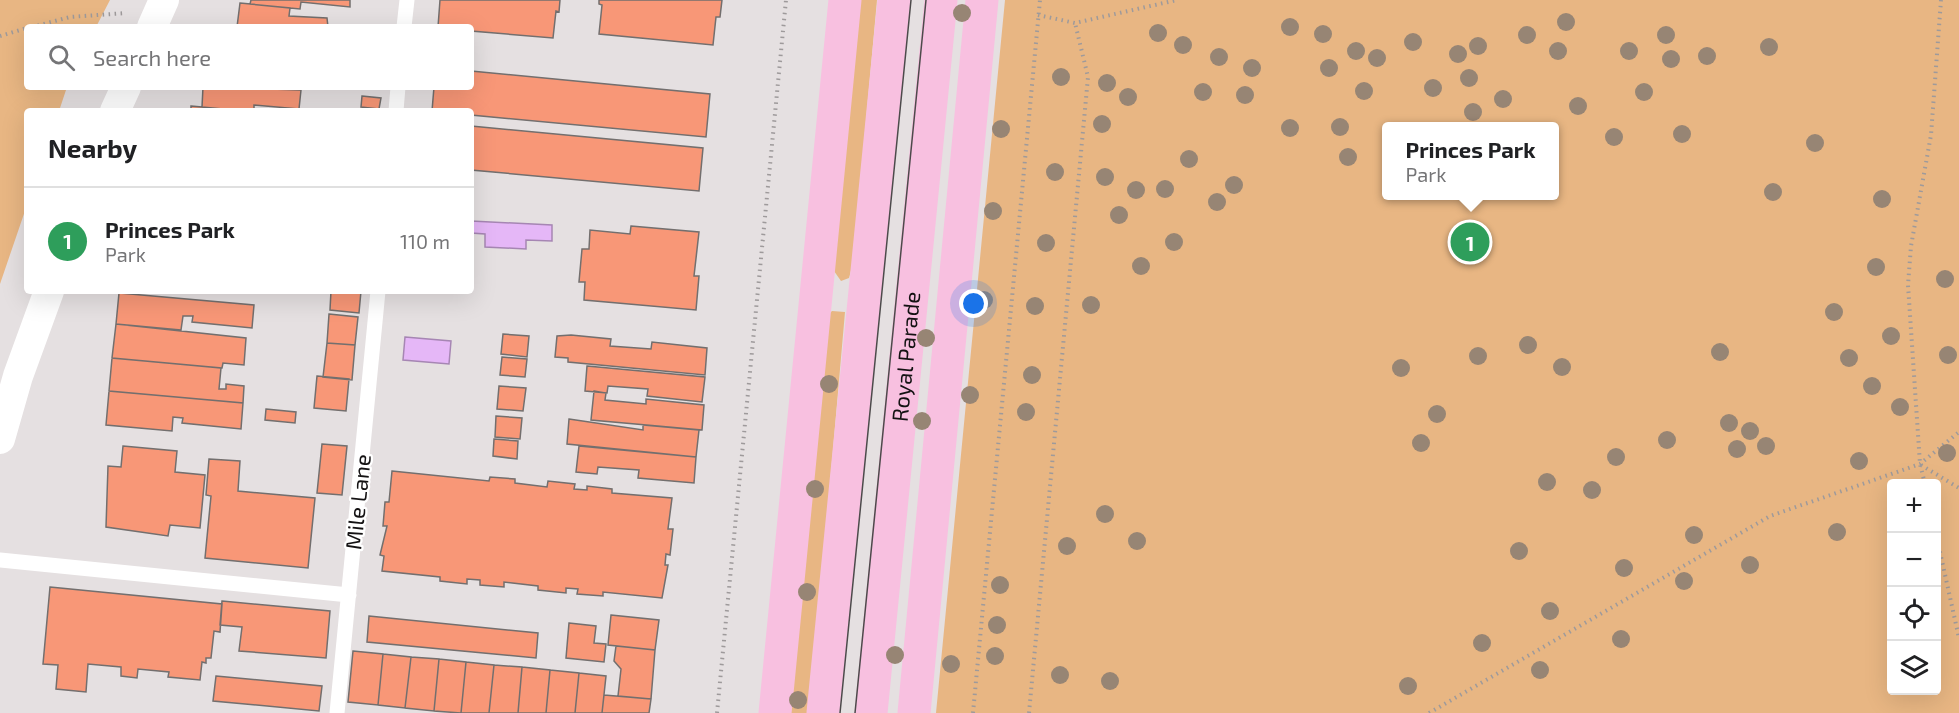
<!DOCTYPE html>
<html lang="en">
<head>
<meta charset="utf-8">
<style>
	:root { --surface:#fff; --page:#f6f6f6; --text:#202124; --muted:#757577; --line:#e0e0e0; --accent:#111827 }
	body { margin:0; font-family:"Exo 2",sans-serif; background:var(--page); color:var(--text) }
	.controls { position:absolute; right:18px; bottom:18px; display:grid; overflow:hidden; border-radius:6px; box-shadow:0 6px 24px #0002 }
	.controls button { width:54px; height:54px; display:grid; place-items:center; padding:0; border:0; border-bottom:2px solid var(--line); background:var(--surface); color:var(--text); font:30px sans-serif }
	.you { position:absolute; left:974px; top:304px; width:21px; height:21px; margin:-15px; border:4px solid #fff; border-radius:50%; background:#1a73e8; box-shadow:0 0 0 9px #1a73e833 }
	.badge { display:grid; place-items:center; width:39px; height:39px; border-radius:50%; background:var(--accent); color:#fff; font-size:20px; font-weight:700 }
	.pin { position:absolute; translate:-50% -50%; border:3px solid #fff; box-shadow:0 2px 6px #0006 }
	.popup { position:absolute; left:1382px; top:122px; width:177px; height:78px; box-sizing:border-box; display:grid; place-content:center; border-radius:6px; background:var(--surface); filter:drop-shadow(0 2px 4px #0005); font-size:20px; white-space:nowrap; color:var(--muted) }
	.popup b { font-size:22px; color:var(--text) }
	.popup::after { content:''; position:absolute; left:50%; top:100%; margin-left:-12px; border:12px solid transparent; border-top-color:var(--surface) }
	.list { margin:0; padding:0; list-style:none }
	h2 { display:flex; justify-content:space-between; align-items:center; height:78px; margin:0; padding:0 24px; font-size:26px }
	h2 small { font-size:20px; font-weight:400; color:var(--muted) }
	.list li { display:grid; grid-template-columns:39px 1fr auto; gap:18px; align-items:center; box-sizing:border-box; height:108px; padding:0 24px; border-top:2px solid var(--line) }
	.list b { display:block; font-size:22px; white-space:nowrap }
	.list p { margin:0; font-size:20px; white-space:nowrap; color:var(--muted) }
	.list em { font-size:20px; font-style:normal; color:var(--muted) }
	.icon { flex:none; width:33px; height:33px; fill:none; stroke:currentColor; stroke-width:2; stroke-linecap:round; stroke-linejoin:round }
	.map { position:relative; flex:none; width:1959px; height:713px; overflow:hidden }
	.search { position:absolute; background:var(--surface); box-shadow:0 6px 24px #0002; left:24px; top:24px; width:450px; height:66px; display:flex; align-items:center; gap:15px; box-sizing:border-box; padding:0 21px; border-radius:6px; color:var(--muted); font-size:22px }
	.panel { position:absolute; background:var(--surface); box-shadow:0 6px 24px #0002; left:24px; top:108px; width:450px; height:186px; border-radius:6px }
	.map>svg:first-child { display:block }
	.green { fill:#e8b683; fill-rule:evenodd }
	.water { fill:#e5b7f7; stroke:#a686b3; stroke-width:1.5 }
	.building { fill:#f89777; stroke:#736f6e; stroke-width:1.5 }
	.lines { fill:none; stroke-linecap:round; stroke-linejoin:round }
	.path { stroke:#9e9a9b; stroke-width:4; stroke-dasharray:1.5 4.5; stroke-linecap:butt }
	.service { stroke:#fff; stroke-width:15 }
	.minor { stroke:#fff; stroke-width:30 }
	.trunk { stroke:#f8c0e0; stroke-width:33 }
	.tram { stroke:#4d4a4b; stroke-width:1.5 }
	.tree { fill:#978574 }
	.labels { text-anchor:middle; stroke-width:4.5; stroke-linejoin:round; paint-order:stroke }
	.street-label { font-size:22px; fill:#141213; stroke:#fff }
</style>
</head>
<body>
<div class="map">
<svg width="1959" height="713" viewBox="0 0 1959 713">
	<rect width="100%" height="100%" fill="#e5e0e1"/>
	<path class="green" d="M0 0H110L96 27H27V87H67L59 111H27V205L0 284Z
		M860 0H877L853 263 849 278 841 281 834 271Z
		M1005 0H1959V713H936ZM1386 127H1554V196H1386ZM1892 484H1936V690H1892Z
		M832 311 845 312 810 713H789L829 314Z"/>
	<path class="water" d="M471 221 552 225V241L526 240V249L485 247V234L471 233Z
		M405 337 451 341 449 364 403 360Z"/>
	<path class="building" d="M251 0H350V7L301 2 300 9 250 4Z
		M440 0H560L559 12 556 11 553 38 471 31V27H438Z
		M599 0H722L720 17H716L713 45 599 34 602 5 599 4Z
		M240 3 290 8 289 16 327 18 328 27H237Z
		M471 71 710 94 706 137 471 115V111H432L434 87H471Z
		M203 87 301 90 299 109 254 105V111H244L202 107Z
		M274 87H302L301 90Z
		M362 96 381 98 379 109 361 107Z
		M191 106 202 107 243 111H191Z
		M471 126 703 148 699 191 471 170Z
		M631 226 699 232 694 276H699L696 310 584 300 585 282H579L582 249H589L590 230 630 234Z
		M331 291H361L359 313 330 310Z
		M119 293 254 305 252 328 192 322 193 316H183L181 330 116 324Z
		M329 314 358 317 355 345 327 343Z
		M116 324 246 338 244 365 223 363 222 368 112 358Z
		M503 334 529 336 527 357 501 354Z
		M571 335 611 339 610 346 651 349 652 342 707 348 705 375 568 362V358L555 357 557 336Z
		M327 343 355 345 352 380 323 377Z
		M502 357 527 359 525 377 500 375Z
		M112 358 221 368 219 389H226V384L244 386 243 403 109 391Z
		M587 366 705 377 702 402 647 396 648 389 608 386 607 393 585 391Z
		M317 376 349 379 346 411 314 408Z
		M499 386 526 388 523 411 497 409Z
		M109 391 243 403 241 429 182 423 183 418 173 417 172 431 106 425Z
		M594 391 606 393 605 400 646 404V399L704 405 702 430 591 420Z
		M266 409 296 412 295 423 265 420Z
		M496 416 522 418 520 439 495 437Z
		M569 419 643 430V425L699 430 696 457 567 444Z
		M494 439 518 441 517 459 493 456Z
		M322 444 347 446 342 495 317 493Z
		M123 446 177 451 175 472 205 475 200 528 170 525 168 536 106 527 108 466 121 467Z
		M579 446 696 457 694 483 638 478 639 470 598 467 597 474 576 472Z
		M209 459 240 461 238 491 315 498 308 568 205 558 211 496 206 495Z
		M392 471 489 481 490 477 515 479V483L547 487 548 481 575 484 574 489 587 490V486L612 489V493L672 498 668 529H673L670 555 666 554 665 565H668L662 598 603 592V596L577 594 578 589 566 588V593L538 590V586L504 582V587L480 585V580L467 579V584L440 581V577L382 571 384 556 380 555 387 526H383L385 502H389Z
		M50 587 222 604 220 632 214 631 211 658H206V663L202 662 200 680 168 677 169 672 138 669 137 678 121 676V667L88 664 86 692 56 689 58 665 43 664Z
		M222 601 330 611 326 658 239 651 242 627 220 625Z
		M611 615 659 620 655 650 608 645Z
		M369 616 538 633 536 658 367 642Z
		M569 623 596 626 594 643 606 644 604 662 566 658Z
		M616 646 655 650 651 699 618 696 621 669 614 661Z
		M353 651 383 654 378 705 348 702Z
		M383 654 411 657 405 708 378 705Z
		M411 657 439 659 434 711 405 708Z
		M439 659 466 662 461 713 434 711Z
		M466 662 494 665 489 713H461Z
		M494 665 522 667 518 713H489Z
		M522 667 550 670 546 713H518Z
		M550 670 579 673 575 713H546Z
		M579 673 606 676 602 713H575Z
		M216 676 322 686 319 711 213 701Z
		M604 695 651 699 649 713H602Z"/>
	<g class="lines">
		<path class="path" d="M1038 15 1075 23 1177 0
			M32 27 70 17 126 13
			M0 36 27 28
			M1921 465 1959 488
			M1925 484 1920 464 1908 285 1911 246 1931 135 1941 0
			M1936 534 1959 638
			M717 713 786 0
			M973 713 1040 0
			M1029 713 1088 77 1075 23
			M1429 713 1770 516 1920 464 1959 432"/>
		<path class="service" d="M404 27 407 0
			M396 111 398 87
			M0 560 349 595
			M337 713 378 291"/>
		<path class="minor" d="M152 27 164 0
			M115 111 126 87
			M0 439 18 376 49 291"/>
		<g class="trunk">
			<path d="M775 713 845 0"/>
			<path d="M823 713 894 0"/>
			<path id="s1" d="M871 713 941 0"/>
			<path d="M914 713 982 0"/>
		</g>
		<path class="tram" d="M840 713 911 0
			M855 713 926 0"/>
	</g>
	<g class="tree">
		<circle cx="962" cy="13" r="9"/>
		<circle cx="1566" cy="22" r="9"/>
		<circle cx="1290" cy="27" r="9"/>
		<circle cx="1158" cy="33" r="9"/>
		<circle cx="1323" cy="34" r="9"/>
		<circle cx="1527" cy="35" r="9"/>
		<circle cx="1666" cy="35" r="9"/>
		<circle cx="1413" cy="42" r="9"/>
		<circle cx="1183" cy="45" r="9"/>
		<circle cx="1478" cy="46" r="9"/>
		<circle cx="1769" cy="47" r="9"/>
		<circle cx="1356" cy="51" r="9"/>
		<circle cx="1558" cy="51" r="9"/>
		<circle cx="1629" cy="51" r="9"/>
		<circle cx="1458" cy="54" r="9"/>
		<circle cx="1707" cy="56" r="9"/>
		<circle cx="1219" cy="57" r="9"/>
		<circle cx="1377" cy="58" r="9"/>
		<circle cx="1671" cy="59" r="9"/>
		<circle cx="1252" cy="68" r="9"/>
		<circle cx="1329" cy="68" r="9"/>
		<circle cx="1061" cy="77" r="9"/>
		<circle cx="1469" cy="78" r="9"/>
		<circle cx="1107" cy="83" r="9"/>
		<circle cx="1433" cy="88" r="9"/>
		<circle cx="1364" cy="91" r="9"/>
		<circle cx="1203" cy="92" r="9"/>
		<circle cx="1644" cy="92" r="9"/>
		<circle cx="1245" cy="95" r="9"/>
		<circle cx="1128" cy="97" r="9"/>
		<circle cx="1503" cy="99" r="9"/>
		<circle cx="1578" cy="106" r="9"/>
		<circle cx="1473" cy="112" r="9"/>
		<circle cx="1102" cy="124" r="9"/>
		<circle cx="1340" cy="127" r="9"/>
		<circle cx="1290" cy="128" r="9"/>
		<circle cx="1001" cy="129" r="9"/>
		<circle cx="1682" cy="134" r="9"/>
		<circle cx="1614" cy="137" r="9"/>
		<circle cx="1815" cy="143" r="9"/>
		<circle cx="1348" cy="157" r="9"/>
		<circle cx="1189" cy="159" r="9"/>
		<circle cx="1055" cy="172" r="9"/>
		<circle cx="1105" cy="177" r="9"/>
		<circle cx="1234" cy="185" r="9"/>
		<circle cx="1165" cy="189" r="9"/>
		<circle cx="1136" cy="190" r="9"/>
		<circle cx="1773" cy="192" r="9"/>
		<circle cx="1882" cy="199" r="9"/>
		<circle cx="1217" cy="202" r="9"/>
		<circle cx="993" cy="211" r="9"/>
		<circle cx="1119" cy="215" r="9"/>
		<circle cx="1174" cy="242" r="9"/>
		<circle cx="1046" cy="243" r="9"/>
		<circle cx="1141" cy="266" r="9"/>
		<circle cx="1876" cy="267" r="9"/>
		<circle cx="1945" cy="279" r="9"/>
		<circle cx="984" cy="300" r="9"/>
		<circle cx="1091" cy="305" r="9"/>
		<circle cx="1035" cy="306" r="9"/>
		<circle cx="1834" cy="312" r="9"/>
		<circle cx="1891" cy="336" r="9"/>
		<circle cx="926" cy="338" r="9"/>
		<circle cx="1528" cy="345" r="9"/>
		<circle cx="1720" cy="352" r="9"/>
		<circle cx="1948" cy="355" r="9"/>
		<circle cx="1478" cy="356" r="9"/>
		<circle cx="1849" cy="358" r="9"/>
		<circle cx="1562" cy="367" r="9"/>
		<circle cx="1401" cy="368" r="9"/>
		<circle cx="1032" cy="375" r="9"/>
		<circle cx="829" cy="384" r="9"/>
		<circle cx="1872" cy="386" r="9"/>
		<circle cx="970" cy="395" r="9"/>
		<circle cx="1900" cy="407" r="9"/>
		<circle cx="1026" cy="412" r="9"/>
		<circle cx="1437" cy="414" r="9"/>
		<circle cx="922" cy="421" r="9"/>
		<circle cx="1729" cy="423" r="9"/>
		<circle cx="1750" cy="431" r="9"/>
		<circle cx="1667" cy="440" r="9"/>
		<circle cx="1421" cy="443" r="9"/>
		<circle cx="1766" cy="446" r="9"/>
		<circle cx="1737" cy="449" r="9"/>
		<circle cx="1947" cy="453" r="9"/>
		<circle cx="1616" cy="457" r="9"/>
		<circle cx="1859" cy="461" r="9"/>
		<circle cx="1547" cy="482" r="9"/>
		<circle cx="815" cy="489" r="9"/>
		<circle cx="1592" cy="490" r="9"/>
		<circle cx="1105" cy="514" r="9"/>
		<circle cx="1837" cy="532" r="9"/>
		<circle cx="1694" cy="535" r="9"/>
		<circle cx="1137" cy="541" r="9"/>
		<circle cx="1067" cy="546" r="9"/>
		<circle cx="1519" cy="551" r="9"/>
		<circle cx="1750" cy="565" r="9"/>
		<circle cx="1624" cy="568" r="9"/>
		<circle cx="1684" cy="581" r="9"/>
		<circle cx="1000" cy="585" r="9"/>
		<circle cx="807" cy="592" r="9"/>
		<circle cx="1550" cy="611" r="9"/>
		<circle cx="997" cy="625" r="9"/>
		<circle cx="1621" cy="639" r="9"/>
		<circle cx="1482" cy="643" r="9"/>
		<circle cx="895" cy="655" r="9"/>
		<circle cx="995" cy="656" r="9"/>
		<circle cx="951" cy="664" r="9"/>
		<circle cx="1540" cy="670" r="9"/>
		<circle cx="1060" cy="675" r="9"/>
		<circle cx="1110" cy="681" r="9"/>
		<circle cx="1408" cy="686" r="9"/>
		<circle cx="798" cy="700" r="9"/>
	</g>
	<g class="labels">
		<g class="street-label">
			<text dy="8" stroke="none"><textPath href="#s1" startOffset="358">Royal Parade</textPath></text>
			<text transform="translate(358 502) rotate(-84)" y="8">Mile Lane</text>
		</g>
	</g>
</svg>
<div class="controls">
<button>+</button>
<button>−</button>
<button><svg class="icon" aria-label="locate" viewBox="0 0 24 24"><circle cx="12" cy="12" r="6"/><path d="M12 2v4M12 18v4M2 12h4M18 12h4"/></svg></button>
<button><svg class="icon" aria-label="layers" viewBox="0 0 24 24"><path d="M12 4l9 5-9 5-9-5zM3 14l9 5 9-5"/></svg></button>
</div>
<div class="you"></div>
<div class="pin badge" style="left:1470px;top:242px;background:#2e9e5b">1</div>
<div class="popup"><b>Princes Park</b>Park</div>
<div class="search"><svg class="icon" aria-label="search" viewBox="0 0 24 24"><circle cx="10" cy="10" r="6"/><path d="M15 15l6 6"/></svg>Search here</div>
<section class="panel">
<h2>Nearby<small></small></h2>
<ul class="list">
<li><span class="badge" style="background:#2e9e5b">1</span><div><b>Princes Park</b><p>Park</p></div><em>110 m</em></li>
</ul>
</section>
</div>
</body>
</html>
